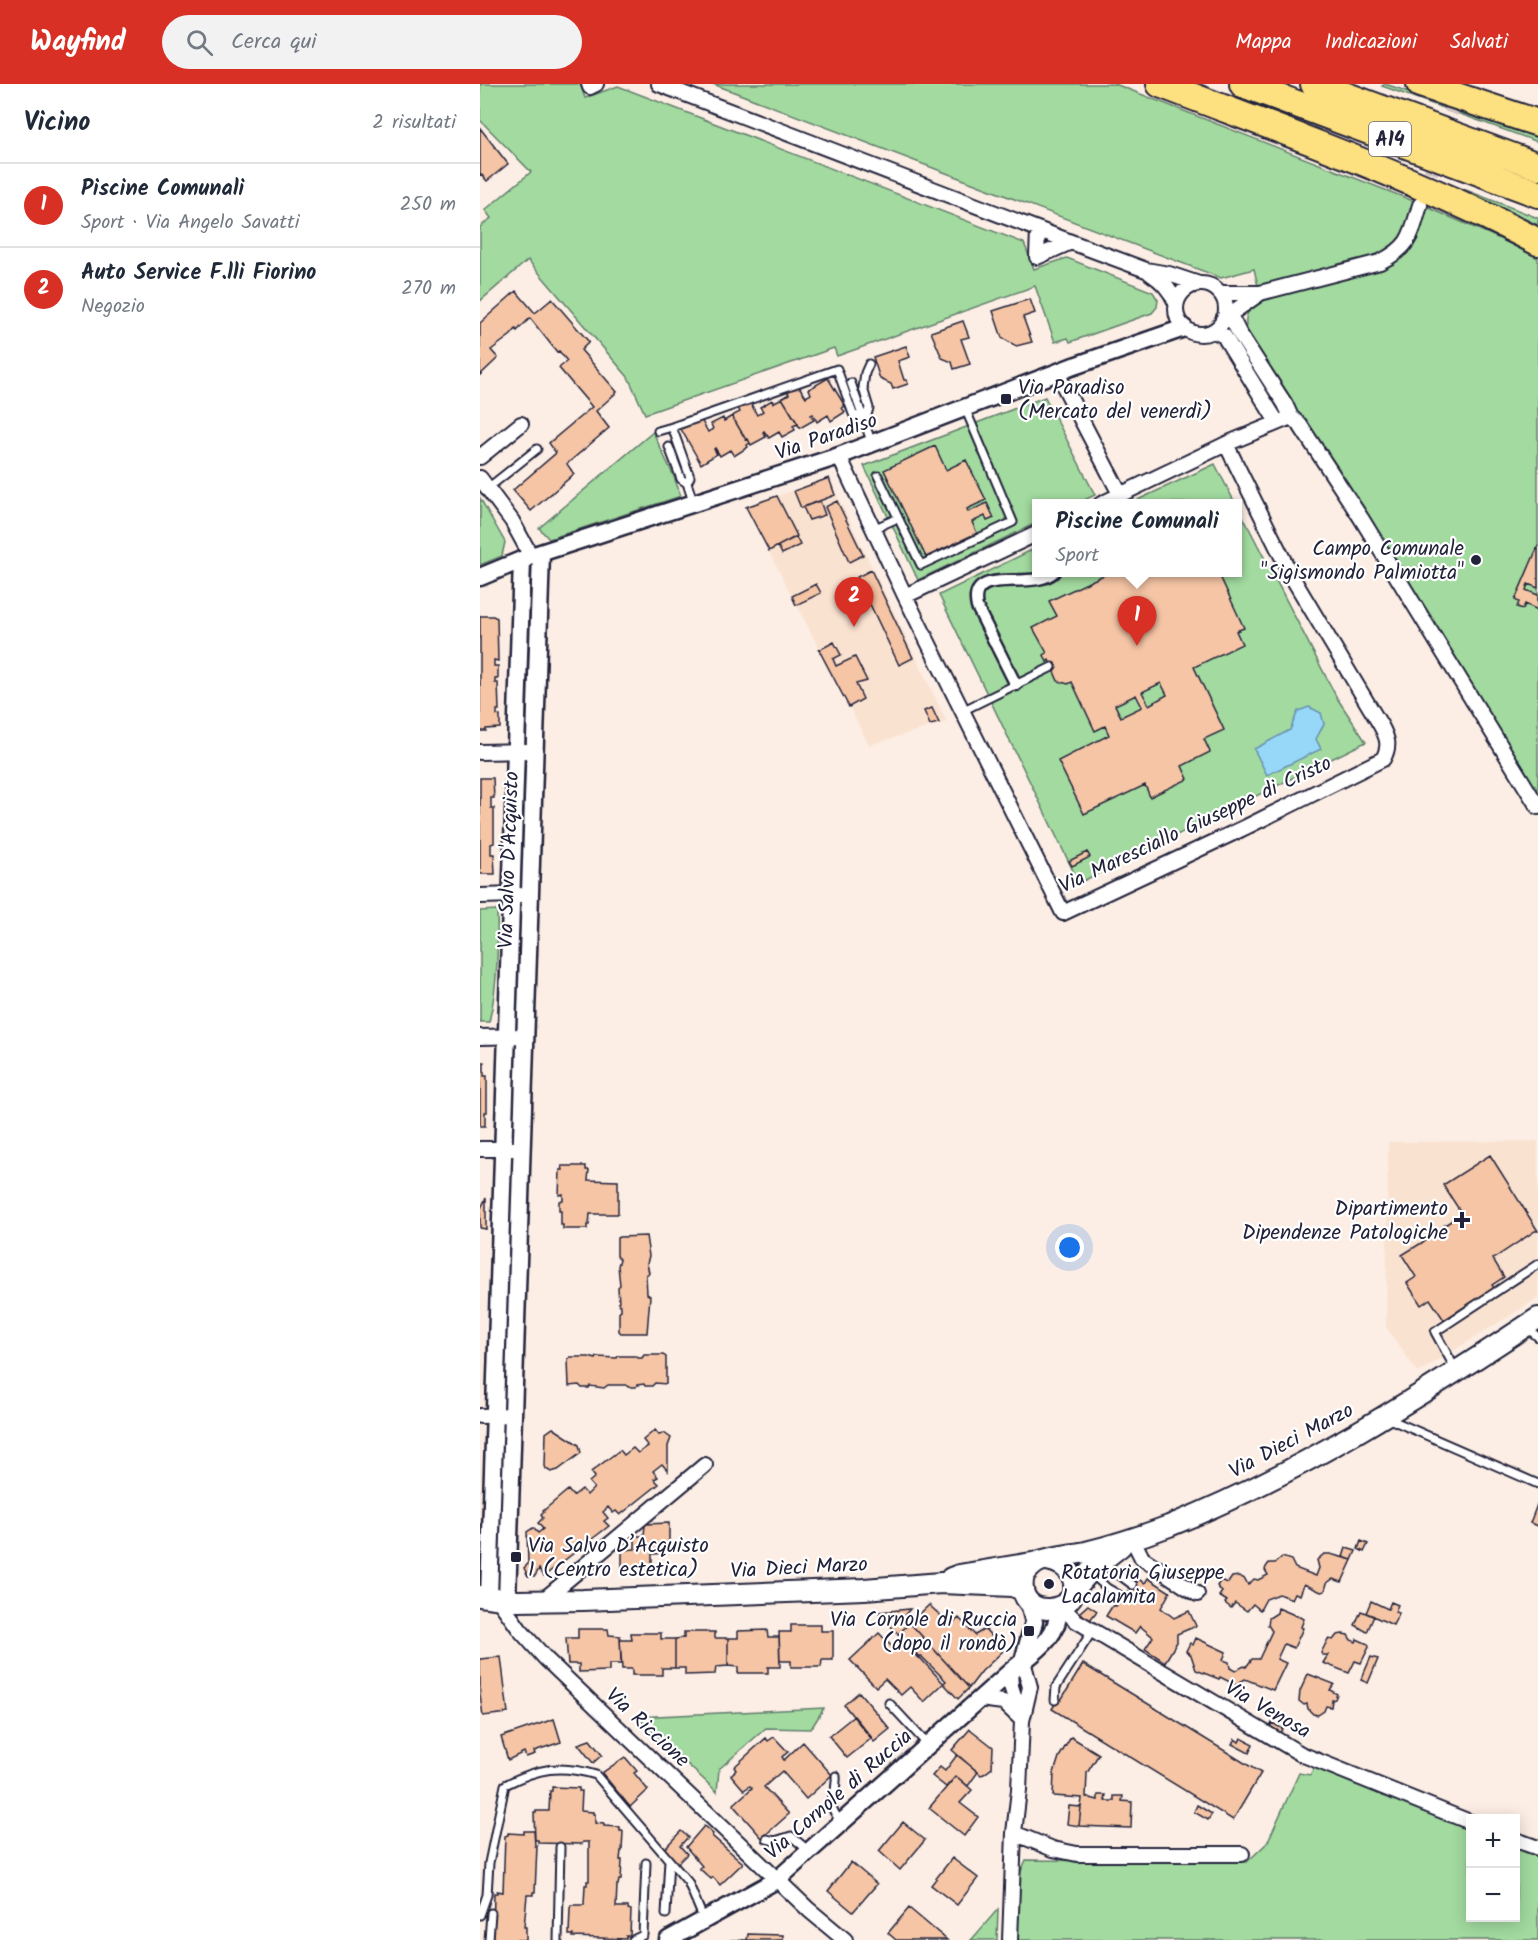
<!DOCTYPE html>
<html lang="it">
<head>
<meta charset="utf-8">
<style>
	:root { --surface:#fff; --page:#f2f2f3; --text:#1f2937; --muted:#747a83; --line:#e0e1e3; --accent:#d93025 }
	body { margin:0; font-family:Kalam,sans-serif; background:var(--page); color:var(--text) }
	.controls { position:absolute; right:18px; bottom:18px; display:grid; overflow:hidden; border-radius:0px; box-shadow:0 3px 15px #0003 }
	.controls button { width:54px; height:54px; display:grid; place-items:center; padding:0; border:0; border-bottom:2px solid var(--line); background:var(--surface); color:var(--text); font:30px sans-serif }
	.you { position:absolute; left:590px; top:1164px; width:21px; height:21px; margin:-15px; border:4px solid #fff; border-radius:50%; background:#1a73e8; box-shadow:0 0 0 9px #1a73e833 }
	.badge { display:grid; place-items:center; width:39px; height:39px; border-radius:50%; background:var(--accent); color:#fff; font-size:20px; font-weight:700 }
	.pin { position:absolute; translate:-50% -50px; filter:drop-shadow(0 2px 3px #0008) }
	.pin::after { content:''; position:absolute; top:32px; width:21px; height:18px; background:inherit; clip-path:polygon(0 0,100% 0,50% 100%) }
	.popup { position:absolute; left:552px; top:415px; width:210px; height:78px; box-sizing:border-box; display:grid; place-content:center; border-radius:0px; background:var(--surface); filter:drop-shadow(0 2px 4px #0005); font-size:20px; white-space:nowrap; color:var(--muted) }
	.popup b { font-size:22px; color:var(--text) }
	.popup::after { content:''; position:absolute; left:50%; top:100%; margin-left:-12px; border:12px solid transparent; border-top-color:var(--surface) }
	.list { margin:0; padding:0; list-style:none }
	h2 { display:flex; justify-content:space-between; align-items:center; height:78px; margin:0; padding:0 24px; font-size:26px }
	h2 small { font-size:20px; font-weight:400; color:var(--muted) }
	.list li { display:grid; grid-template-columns:39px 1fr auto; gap:18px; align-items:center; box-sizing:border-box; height:84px; padding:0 24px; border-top:2px solid var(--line) }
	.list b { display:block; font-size:22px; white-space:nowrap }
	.list p { margin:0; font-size:20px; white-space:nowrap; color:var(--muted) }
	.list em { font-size:20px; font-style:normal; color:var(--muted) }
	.icon { flex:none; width:33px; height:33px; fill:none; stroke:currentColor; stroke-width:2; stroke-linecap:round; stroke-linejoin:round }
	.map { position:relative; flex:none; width:1058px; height:1856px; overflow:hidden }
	header { display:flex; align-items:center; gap:36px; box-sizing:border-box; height:84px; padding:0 30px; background:var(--accent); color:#fff }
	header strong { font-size:28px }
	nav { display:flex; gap:33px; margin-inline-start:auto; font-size:21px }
	.search { width:420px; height:54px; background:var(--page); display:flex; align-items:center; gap:15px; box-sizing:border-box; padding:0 21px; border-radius:33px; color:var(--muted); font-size:22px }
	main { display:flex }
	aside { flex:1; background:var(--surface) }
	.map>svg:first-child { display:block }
	.built { fill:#fae2d1 }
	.green { fill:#a2da9f; stroke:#627e6d; stroke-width:1.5 }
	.water { fill:#97d8f9; stroke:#688fad; stroke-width:1.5 }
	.building { fill:#f5c5a5; stroke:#22223b; stroke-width:1.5; fill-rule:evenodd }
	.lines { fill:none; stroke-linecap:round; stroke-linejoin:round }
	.minor-tunnel { stroke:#d0c5c2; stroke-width:14; stroke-dasharray:14 7; stroke-linecap:butt }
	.service-casing { stroke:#22223b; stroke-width:11 }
	.pedestrian-casing { stroke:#22223b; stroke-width:15 }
	.minor-casing { stroke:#22223b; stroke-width:18 }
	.tertiary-casing { stroke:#22223b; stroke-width:21 }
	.secondary-casing { stroke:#22223b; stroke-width:24 }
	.motorway-casing { stroke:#22223b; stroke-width:30 }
	.service { stroke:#fff; stroke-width:7 }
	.pedestrian { stroke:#fff; stroke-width:10 }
	.minor { stroke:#fff; stroke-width:14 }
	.tertiary { stroke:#fff; stroke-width:16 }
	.secondary { stroke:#fff; stroke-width:20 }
	.motorway { stroke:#fde080; stroke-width:26 }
	.poi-dot { fill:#22223b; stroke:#fff; stroke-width:2 }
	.labels { text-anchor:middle; stroke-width:4.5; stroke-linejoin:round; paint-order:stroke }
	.shield { fill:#fff; stroke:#646476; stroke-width:1.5 }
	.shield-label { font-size:20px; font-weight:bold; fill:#22223b }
	.poi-label { font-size:21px; fill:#22223b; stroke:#fff; text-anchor:start }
	.street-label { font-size:21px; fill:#22223b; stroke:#fff }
</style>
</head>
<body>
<header>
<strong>Wayfind</strong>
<div class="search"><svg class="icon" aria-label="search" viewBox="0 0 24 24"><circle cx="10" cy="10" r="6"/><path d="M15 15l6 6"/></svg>Cerca qui</div>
<nav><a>Mappa</a><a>Indicazioni</a><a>Salvati</a></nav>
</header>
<main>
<aside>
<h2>Vicino<small>2 risultati</small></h2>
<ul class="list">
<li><span class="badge">1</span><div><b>Piscine Comunali</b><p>Sport · Via Angelo Savatti</p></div><em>250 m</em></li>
<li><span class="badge">2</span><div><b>Auto Service F.lli Fiorino</b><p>Negozio</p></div><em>270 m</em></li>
</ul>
</aside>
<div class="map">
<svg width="1058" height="1856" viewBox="0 0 1058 1856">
	<rect width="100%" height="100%" fill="#fceee4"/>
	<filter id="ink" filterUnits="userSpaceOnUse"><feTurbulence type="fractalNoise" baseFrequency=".0167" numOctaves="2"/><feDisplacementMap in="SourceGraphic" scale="12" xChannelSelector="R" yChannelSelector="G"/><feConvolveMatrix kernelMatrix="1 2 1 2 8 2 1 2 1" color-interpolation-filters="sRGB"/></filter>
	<g filter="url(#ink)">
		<path class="built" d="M349 394 467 638 389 661 266 423Z
			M1058 1057V1214L938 1289 906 1243 908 1058Z"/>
		<path class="green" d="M0 0H100L105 14 138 2 544 159 554 185 587 174 673 208 678 216 677 223 672 229 590 258 588 254 575 258 555 202 357 272 354 264 165 330 148 293 48 176 0 217V143L11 134 5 126 51 88 0 36Z
			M233 0H635L936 118C932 133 928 148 916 160 897 178 808 195 778 202L774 185 741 194Z
			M905 0 1058 51V58L902 2Z
			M960 96 1058 134V141Z
			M947 123 1016 153 1058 174V710L944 522 769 256 771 254C762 238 764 225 782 218V214C810 207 902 191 919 175 934 162 941 142 947 123Z
			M565 313 615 411 598 419 556 420V439L438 496 384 382Z
			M173 348 194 393 201 412 69 455 59 444Z
			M735 380 755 419H651Z
			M0 414 25 458 22 472 0 481Z
			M758 423 857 614 886 658 599 799 459 511 556 464V488H758Z
			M17 826C18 865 18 900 9 938H0V827Z
			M344 1624 331 1645 286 1644 239 1685 237 1708 157 1633Z
			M839 1677 990 1738V1834H1036V1752L1058 1760V1856H534L536 1798 546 1776 767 1778 787 1759 819 1689 830 1691Z
			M518 1825 517 1856H491L493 1854Z"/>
		<path class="water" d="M829 623 841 629 844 640 836 655 841 665 787 691 774 665 810 646 818 627Z"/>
		<path class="building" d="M0 44 28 80 7 97 1 90 0 91Z
			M36 207 55 229 72 215 109 258 101 266 137 308 116 327 129 344 87 380 94 390 51 427 33 406 76 369 69 359 112 323 79 284 87 277 79 267 77 268 50 234 37 247 36 245 31 251 11 266 18 274 0 291V239Z
			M550 215 555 229 543 233 552 258 536 262 522 254 513 227Z
			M483 237 489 253 481 255 490 280 474 285 472 278 462 274 451 248Z
			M426 262 430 273 418 277 424 296H427L428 300 413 305 411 300 400 295 393 273Z
			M348 294 365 322 362 324 365 328 351 337 348 331 337 338 333 330 331 331 334 336 320 344 302 314 309 310 307 307 318 301 326 313 331 310 329 305Z
			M302 314 318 340 313 342 315 346 302 353 299 348 289 354 284 347 283 348 286 353 271 361 268 355 266 356 252 332 260 328 258 324 270 318 277 331 283 327 280 323 292 316 293 319Z
			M252 332 266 356 268 355 270 359 267 361 268 363 254 372 250 366 240 372 235 364 234 365 237 370 221 380 201 345 220 334 228 348 233 345 231 340 243 334 244 337Z
			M455 362 466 386 486 376 506 416 487 425 488 428 507 419 514 434 507 437 505 432 492 438 497 449 446 473 404 386Z
			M349 394 355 411 321 424 314 407Z
			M297 412 317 452 289 467 266 423Z
			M340 417 345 431 329 436 323 423Z
			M357 417 383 471 369 478 345 423Z
			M316 453 320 461 302 470 298 462Z
			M1058 462V504L1048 500 1046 506 1058 511V526L1045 520 1043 525 1037 523 1039 518 1035 516Z
			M391 486 433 574 419 581 377 493Z
			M630 488H738L764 544 756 547 762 560 714 583 744 646 724 655 730 668 702 682 708 695 670 713 665 701 604 730 578 677 629 651 625 642 615 647 592 598 588 600 578 597 569 576 567 578 564 571 567 569 553 544 577 532 569 517ZM681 599 687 611 669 621 662 608ZM656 611 662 623 641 633 635 621Z
			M336 500 341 509 316 521 312 512Z
			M0 532H13L17 534 18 577 14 576V582H18V595H15V599H18L19 626H17V631L20 632V644L6 645V647H0Z
			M354 558 361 571 353 575 356 582 375 573 387 597 376 600 383 615 369 623 339 566Z
			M452 624 459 639 450 641 444 627Z
			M0 694H13L14 714H11V724H14V759L11 760V770H14L15 790H0Z
			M607 768 610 773 592 782 589 777Z
			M0 978H4V992H7V1028H5V1042H0Z
			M1010 1071 1058 1147H1055L1013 1175 1024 1193 1012 1201 1014 1204 964 1236 950 1215 941 1221 927 1199 936 1193 922 1171 959 1148 957 1146 982 1130 963 1101Z
			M82 1082H106V1086H109L108 1096 138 1097V1130H110L109 1141H107V1145H83V1141H81V1127H79V1117L83 1116V1110L79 1111 80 1086H83Z
			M6 1114V1145L0 1144V1126Z
			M166 1152 169 1172 167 1179 169 1189 166 1191 167 1210 170 1212 167 1249H141L139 1247V1229L141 1226V1222L139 1220 138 1203 140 1201 138 1182 140 1175 137 1172V1154L139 1153Z
			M164 1271H183L186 1273V1300L175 1299 172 1302H165L164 1300 157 1301 156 1303H148L146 1301H128L124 1304 110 1302 109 1304H102L99 1301 89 1302 88 1276 90 1273H109L116 1275 117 1273 137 1274 138 1272H156L158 1274H162Z
			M73 1344 99 1361 101 1369 78 1386 71 1388 66 1385 65 1382 66 1349Z
			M175 1346 179 1351 184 1349 191 1354 188 1362V1387L182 1380 173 1387 178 1393 174 1395 179 1400 140 1431 136 1427 133 1429 128 1423 123 1428 128 1434 124 1437 129 1442 64 1492 59 1485 55 1492H48L44 1484 48 1480 47 1448 53 1444 58 1449 63 1445 58 1439 63 1434 61 1431 64 1428 63 1427 88 1406 93 1412 102 1405 107 1411 114 1404 109 1398 115 1393 111 1388 140 1366 144 1371 153 1364 158 1369 168 1362 163 1356Z
			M1058 1418V1442L1050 1439Z
			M189 1439V1469L172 1470V1491H142V1466L155 1465V1452H164L165 1440Z
			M881 1457 888 1460 884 1468 878 1465Z
			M866 1464 876 1467 872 1476 863 1473Z
			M844 1470H850L872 1476 862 1498 853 1495 847 1499 845 1507 841 1508 824 1500 820 1511 815 1509 812 1515 799 1510 786 1515 780 1526 773 1520 767 1527 755 1519 751 1524 745 1519 747 1517 739 1512 742 1508 737 1502 741 1496 748 1499 752 1493 759 1492 765 1495 768 1501 774 1495 778 1496 788 1491 785 1486 786 1483 789 1479H795L802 1473 811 1476 815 1484 836 1492 839 1484 837 1476Z
			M668 1494 690 1508 681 1524 694 1534 709 1527 716 1542 697 1550V1558L685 1578 665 1565 673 1553 660 1542 655 1549 626 1532 633 1521 636 1522 647 1507 651 1509 658 1495 665 1499Z
			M891 1517 908 1525 911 1518 918 1521 915 1528 919 1529 913 1541 886 1529Z
			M449 1521 471 1541 479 1534 495 1551 505 1545 524 1566 502 1587 489 1604 430 1539Z
			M608 1521 617 1527 610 1536 599 1529Z
			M798 1524 824 1535 821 1543 823 1544 814 1564 804 1560 797 1575 806 1579 793 1606 765 1595 760 1598 758 1602 740 1593 739 1595 716 1586 711 1571 706 1567 710 1559 713 1561 716 1554 746 1568 743 1576 749 1578 750 1584 755 1587 764 1582 766 1583 772 1575H779L792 1547 788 1541 789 1534 797 1529Z
			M430 1525 423 1533 430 1539 418 1550 398 1528Z
			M881 1527 894 1532 887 1548 875 1541Z
			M430 1539 489 1604 478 1615 418 1550Z
			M311 1541H341V1547H353V1576H342L341 1583H311V1577H300L299 1548H311Z
			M98 1545H128L129 1551 140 1552 141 1580H129V1587L99 1588V1580H88L86 1554H98Z
			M287 1546 288 1553H299L300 1583H288V1589H258V1583L248 1582V1554H258V1547Z
			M204 1548H235V1554H248V1582L236 1583 235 1590 205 1591V1584H195V1555L204 1554Z
			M151 1549H181V1555H195V1584H182V1591H152V1585H142L140 1556H152Z
			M399 1549 415 1566 423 1558 438 1574 441 1572 466 1597 444 1618 430 1603 421 1611 405 1595 396 1603 370 1576Z
			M863 1550 868 1551 871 1556 876 1558 877 1555 888 1560 889 1563 881 1579 875 1577 869 1589 843 1579 848 1571H843L841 1569 848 1555 853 1556 857 1551Z
			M21 1573 28 1629 3 1632 0 1610V1575Z
			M891 1573 898 1575 888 1599 881 1596Z
			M603 1580 781 1689 753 1736 572 1625 578 1615 581 1616Z
			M828 1590 854 1600 850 1606 857 1610 855 1615 852 1616 851 1623 846 1622 844 1627 838 1631 833 1630 828 1625 827 1620 824 1621 819 1617 820 1607Z
			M379 1608 410 1645 394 1658 364 1621Z
			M374 1632 392 1654 367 1674 349 1652Z
			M74 1635 81 1658 54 1667 55 1670 46 1673 44 1668 28 1676 21 1653Z
			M792 1639 803 1645 800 1650 789 1645Z
			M490 1645 513 1663 512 1684 504 1690 501 1691 472 1666Z
			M294 1653 308 1668 302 1673 304 1676 323 1658 352 1691 326 1715 302 1687 284 1703 309 1730 282 1754 253 1721 272 1704 270 1702 264 1706 251 1691 256 1686 254 1683 286 1654 288 1657Z
			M591 1653 619 1670 607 1689 606 1713 618 1716V1711H626L625 1717H634V1712H643L642 1717 652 1718 651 1744 599 1742 602 1714 573 1712 574 1689 579 1673Z
			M761 1654 773 1660 769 1669 752 1660 755 1655 759 1658Z
			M110 1656 122 1671 113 1679 98 1660Z
			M477 1671 498 1688 488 1702 476 1692 466 1703 452 1692 460 1683 465 1687Z
			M145 1673 157 1687 154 1689 168 1706 150 1723 122 1689Z
			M476 1692 492 1706 480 1719 498 1733 484 1752 449 1724Z
			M72 1703 99 1704V1707H102L101 1727 113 1728V1730H115V1739L124 1740V1742L140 1743V1747H143L142 1767H141L140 1776H142L141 1796H139L138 1801H137L136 1823H148V1825L151 1826 150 1852H146V1855L93 1853V1851H89L90 1824 91 1821H104L105 1801H107V1797H109V1758H103L102 1760 58 1759V1756H55L54 1729H56V1727H69L70 1707H72Z
			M717 1721 732 1730 728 1736 714 1728Z
			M589 1722 601 1723 599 1742 587 1740Z
			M423 1738 445 1756 420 1786 399 1767Z
			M224 1742 233 1750 232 1752 263 1779 240 1801 233 1793 231 1795 219 1784 222 1782 206 1763Z
			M44 1747H54L55 1762H57L55 1808H53V1811H47L44 1843H46V1856H16L13 1854 14 1809H17V1807L23 1808 25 1752 28 1751V1749L44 1750Z
			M201 1747 208 1753 200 1762 207 1770 197 1780 184 1765Z
			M472 1774 498 1794 477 1821 451 1801Z
			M371 1778 397 1800 373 1828 348 1807Z
			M429 1824 467 1856H416L408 1849Z
			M268 1850 303 1851V1856H250H267Z"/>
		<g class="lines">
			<path class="minor-tunnel" d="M944 109 981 0"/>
			<defs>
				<path id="service" d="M371 299 392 360
					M178 347 192 343
					M189 363 201 395 207 399 213 417
					M398 392 441 481 533 438 485 324
					M207 399 210 393 192 343 357 285 373 330 385 338 389 324 383 304 385 289 389 280
					M8 404 57 365
					M393 445 418 434
					M482 627 572 583
					M1047 1244 1058 1253
					M976 1286 955 1248 1058 1180
					M907 1334 1058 1400
					M624 1480 653 1501
					M610 1488 627 1504 641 1512
					M575 1616 576 1603 613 1546
					M409 1619 448 1661
					M356 1692C358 1717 342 1714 361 1738
					M287 1755 295 1757 311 1752 329 1767
					M186 1830 189 1776
					M0 1831 7 1811 9 1779 25 1701C58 1684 80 1680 116 1691L208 1798 224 1836
					M9 1856 11 1829
					M78 1856 80 1763
					M153 1856 163 1851 166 1779"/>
				<path id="pedestrian" d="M536 601 497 523C487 480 553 508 574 488"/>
				<path id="minor" d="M109 0 110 3 116 0
					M179 0 591 158 666 186 689 190 719 200
					M558 146 557 173 591 158
					M670 189C682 197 690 205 696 219
					M696 225a25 25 0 1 1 50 0a25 25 0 1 1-50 0Z
					M740 209H780L900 178C930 163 931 152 940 121
					M743 235 753 237 759 249 805 320 811 333 820 341 881 434 1058 723
					M743 235 779 210
					M734 247 744 252 797 338
					M577 289 640 410
					M359 372 425 512 583 829 766 743 903 675C910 662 908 655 901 642L812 493 746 360
					M0 373 41 340
					M0 394 32 437 51 472
					M621 420 746 360 811 333
					M425 512 556 450
					M0 668 54 667
					M0 812 40 811
					M0 953 45 952
					M0 1065H42
					M0 1332 33 1331
					M653 1456 662 1474 717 1510
					M18 1515 40 1546 66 1575 329 1826 365 1856
					M62 1517 225 1381
					M579 1523 583 1524 595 1536 821 1670 990 1738
					M530 1588 531 1602 542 1637
					M500 1615 523 1618 541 1635
					M534 1749 573 1765 597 1770H762
					M1036 1756 1058 1764
					M530 1856 534 1749 539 1706 542 1637 550 1603 543 1577"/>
				<path id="tertiary" d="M0 493 51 472 359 372 591 283 704 244
					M9 1513 42 476
					M27 1516 61 470
					M543 1577 554 1538 549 1519
					M188 1856 298 1795 530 1588C552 1569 579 1556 579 1523"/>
				<path id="secondary" d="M567 1476C578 1478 589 1483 593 1495 605 1531 532 1540 544 1491 548 1486 552 1481 558 1478 572 1472 591 1471 606 1468 635 1461 662 1452 689 1442 821 1389 940 1312 1058 1234
					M471 1494 479 1491 558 1478
					M593 1507 614 1483 641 1462
					M0 1512 37 1517 103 1516 384 1505 461 1499 532 1502 543 1506"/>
				<path id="motorway" d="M680 0C807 49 937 94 1058 158
					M763 0 1058 110
					M834 0 1058 82
					M940 0 1058 39"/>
			</defs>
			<use href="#service" class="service-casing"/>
			<use href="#pedestrian" class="pedestrian-casing"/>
			<use href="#minor" class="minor-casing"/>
			<use href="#tertiary" class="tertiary-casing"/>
			<use href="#secondary" class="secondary-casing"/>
			<use href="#motorway" class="motorway-casing"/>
			<use href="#service" class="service"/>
			<use href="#pedestrian" class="pedestrian"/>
			<use href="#minor" class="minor"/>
			<use href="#tertiary" class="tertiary"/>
			<use href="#secondary" class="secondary"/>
			<use href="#motorway" class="motorway"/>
		</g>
	</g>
	<g class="poi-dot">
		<rect x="520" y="309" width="12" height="12" rx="3"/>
		<circle cx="996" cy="476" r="6"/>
		<path d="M979 1127h6v6h6v6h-6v6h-6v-6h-6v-6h6z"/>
		<rect x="30" y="1467" width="12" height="12" rx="3"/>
		<circle cx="569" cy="1500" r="6"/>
		<rect x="543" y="1541" width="12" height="12" rx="3"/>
	</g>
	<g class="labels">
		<rect class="shield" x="889" y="38" width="42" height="34" rx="4.5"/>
		<g class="shield-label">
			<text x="910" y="62">A14</text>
		</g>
		<g class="poi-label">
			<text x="538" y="310">Via Paradiso<tspan x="538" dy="24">(Mercato del venerdì)</tspan></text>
			<text x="984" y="471" text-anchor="end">Campo Comunale<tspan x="984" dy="24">"Sigismondo Palmiotta"</tspan></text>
			<text x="968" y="1131" text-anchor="end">Dipartimento<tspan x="968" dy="24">Dipendenze Patologiche</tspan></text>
			<text x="48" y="1468">Via Salvo D’Acquisto<tspan x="48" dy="24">1 (Centro estetica)</tspan></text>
			<text x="581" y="1495">Rotatoria Giuseppe<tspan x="581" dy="24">Lacalamita</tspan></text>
			<text x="537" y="1542" text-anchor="end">Via Cornole di Ruccia<tspan x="537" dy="24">(dopo il rondò)</tspan></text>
		</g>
		<g class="street-label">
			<text transform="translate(346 352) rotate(-19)" y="7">Via Paradiso</text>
			<text transform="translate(715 740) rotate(-25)" y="7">Via Maresciallo Giuseppe di Cristo</text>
			<text transform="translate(28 776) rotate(-88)" y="7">Via Salvo D'Acquisto</text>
			<text transform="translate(811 1356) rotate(-28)" y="7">Via Dieci Marzo</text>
			<text transform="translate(319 1483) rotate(-3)" y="7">Via Dieci Marzo</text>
			<text transform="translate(788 1625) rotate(30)" y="7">Via Venosa</text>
			<text transform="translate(168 1643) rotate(43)" y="7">Via Riccione</text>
			<text transform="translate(358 1710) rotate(-41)" y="7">Via Cornole di Ruccia</text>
		</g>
	</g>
</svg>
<div class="controls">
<button>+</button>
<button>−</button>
</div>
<div class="you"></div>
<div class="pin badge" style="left:657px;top:562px">1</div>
<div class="popup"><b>Piscine Comunali</b>Sport</div>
<div class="pin badge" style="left:374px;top:543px">2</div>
</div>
</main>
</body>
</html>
